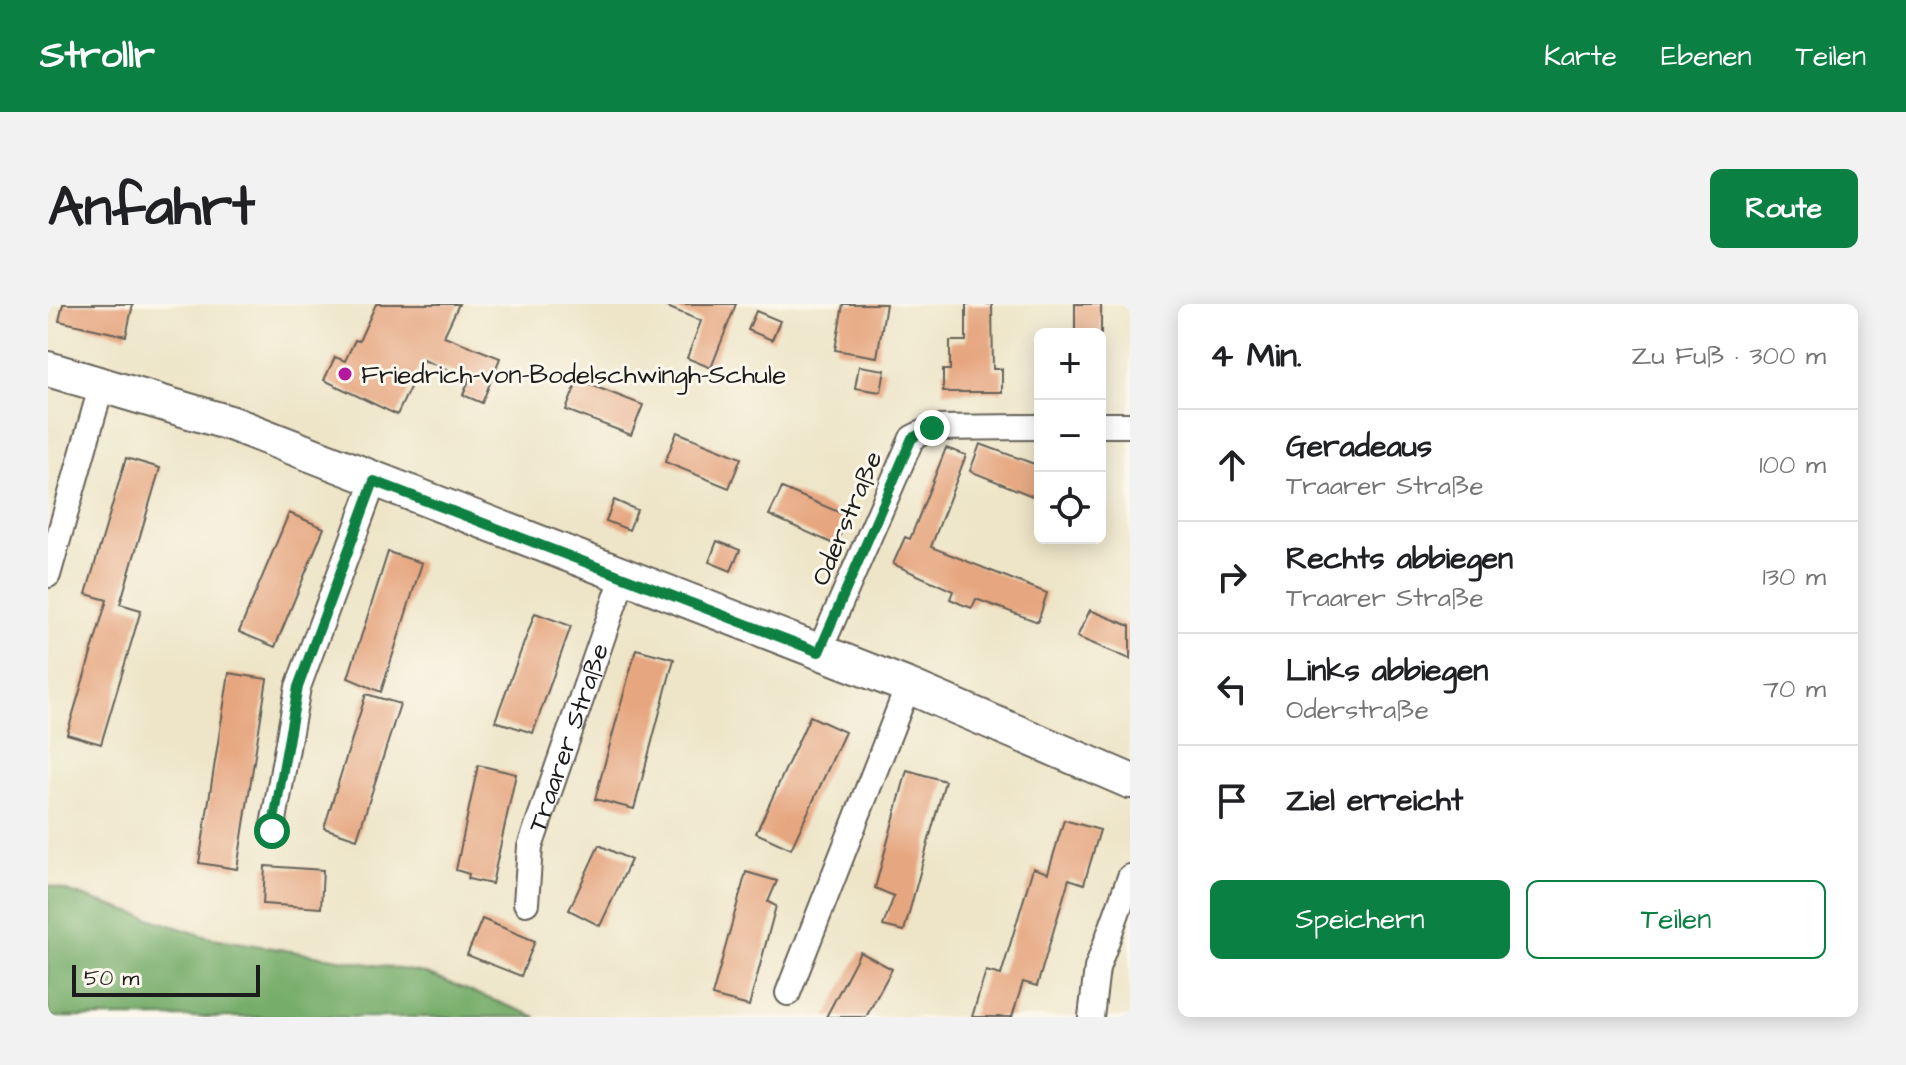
<!DOCTYPE html>
<html lang="de">
<head>
<meta charset="utf-8">
<style>
	:root { --surface:#fff; --page:#f2f2f2; --text:#202124; --muted:#757577; --line:#e0e0e0; --accent:#0b8043 }
	body { margin:0; font-family:"Architects Daughter",sans-serif; background:var(--page); color:var(--text) }
	.controls { position:absolute; right:24px; top:24px; display:grid; overflow:hidden; border-radius:12px; box-shadow:0 4px 20px #0003 }
	.controls button { width:72px; height:72px; display:grid; place-items:center; padding:0; border:0; border-bottom:2px solid var(--line); background:var(--surface); color:var(--text); font:40px sans-serif }
	.scale { position:absolute; left:24px; bottom:20px; width:188px; box-sizing:border-box; padding-left:8px; border:4px solid #1c1c1c; border-top:0; font-size:22px; line-height:28px; white-space:nowrap; color:#1c1c1c; -webkit-text-stroke:6px #fbf7ec; paint-order:stroke }
	.stop { position:absolute; width:24px; height:24px; margin:-18px; border:6px solid #0b8043; border-radius:50%; background:#fff }
	.stop.end { background:#0b8043; border-color:#fff; box-shadow:0 2px 8px #0008 }
	.list { margin:0; padding:0; list-style:none }
	h2 { display:flex; justify-content:space-between; align-items:center; height:104px; margin:0; padding:0 32px; font-size:34px }
	h2 small { font-size:26px; font-weight:400; color:var(--muted) }
	.list li { display:grid; grid-template-columns:52px 1fr auto; gap:24px; align-items:center; box-sizing:border-box; height:112px; padding:0 32px; border-top:2px solid var(--line) }
	.list b { display:block; font-size:30px; white-space:nowrap }
	.list p { margin:0; font-size:26px; white-space:nowrap; color:var(--muted) }
	.list em { font-size:26px; font-style:normal; color:var(--muted) }
	.actions { display:flex; gap:16px; padding:24px 32px }
	.actions a { flex:1; padding:18px 0; border:2px solid var(--accent); border-radius:12px; text-align:center; font-size:28px; color:var(--accent) }
	.actions .main { background:var(--accent); color:#fff }
	.icon { flex:none; width:44px; height:44px; fill:none; stroke:currentColor; stroke-width:2; stroke-linecap:round; stroke-linejoin:round }
	.map { position:relative; flex:none; width:1082px; height:713px; overflow:hidden; border-radius:12px }
	header { display:flex; align-items:center; gap:48px; box-sizing:border-box; height:112px; padding:0 40px; background:var(--accent); color:#fff }
	header strong { font-size:38px }
	nav { display:flex; gap:44px; margin-inline-start:auto; font-size:28px }
	.intro { display:flex; align-items:center; justify-content:space-between; box-sizing:border-box; height:192px; padding:0 48px }
	h1 { margin:0; font-size:56px }
	.button { padding:20px 36px; border-radius:12px; background:var(--accent); color:#fff; font-size:28px; font-weight:700 }
	main { display:flex; gap:48px; padding:0 48px }
	aside { flex:1; background:var(--surface); border-radius:12px; box-shadow:0 4px 20px #0003 }
	.map>svg:first-child { display:block }
	.forest { fill:#77ad6b; stroke:#4a6444; stroke-width:2 }
	.building { fill:#e6a67f }
	.lines { fill:none; stroke-linecap:round; stroke-linejoin:round }
	.street-casing { stroke:#666258; stroke-width:28 }
	.secondary-casing { stroke:#666258; stroke-width:38 }
	.street { stroke:#fff; stroke-width:24 }
	.secondary { stroke:#fff; stroke-width:34 }
	.route { stroke:#0b8043; stroke-width:10 }
	.poi-dot { fill:#b5179e; stroke:#fbf7ec; stroke-width:3 }
	.labels { text-anchor:middle; stroke-width:6; stroke-linejoin:round; paint-order:stroke }
	.poi-label { font-size:26px; fill:#1c1c1c; stroke:#fbf7ec; text-anchor:start }
	.street-label { font-size:26px; fill:#1c1c1c; stroke:#fbf7ec }
</style>
</head>
<body>
<header>
<strong>Strollr</strong>
<nav><a>Karte</a><a>Ebenen</a><a>Teilen</a></nav>
</header>
<div class="intro"><h1>Anfahrt</h1><a class="button">Route</a></div>
<main>
<div class="map">
<svg width="1082" height="713" viewBox="0 0 1082 713">
	<rect width="100%" height="100%" fill="#fbf7ec"/>
	<filter id="ink" filterUnits="userSpaceOnUse"><feTurbulence type="fractalNoise" baseFrequency=".0125" numOctaves="2"/><feDisplacementMap in="SourceGraphic" scale="16" xChannelSelector="R" yChannelSelector="G"/><feConvolveMatrix kernelMatrix="1 2 1 2 8 2 1 2 1" color-interpolation-filters="sRGB"/></filter>
	<filter id="wash" filterUnits="userSpaceOnUse"><feTurbulence type="fractalNoise" baseFrequency=".006" numOctaves="4" result="noise"/><feDisplacementMap in="SourceGraphic" scale="32" xChannelSelector="R" yChannelSelector="G"/><feGaussianBlur stdDeviation="1.8" result="paint"/><feColorMatrix in="noise" values="0 0 0 0 0 0 0 0 0 0 0 0 0 0 0 0 0 1.4 0 .05"/><feComposite in="paint" operator="in"/></filter>
	<g filter="url(#wash)">
		<rect width="100%" height="100%" fill="#eee5c8"/>
		<path class="forest" d="M0 581 159 633 376 669 489 713H0Z"/>
		<g id="blocks">
			<path class="building" d="M15 0H85L78 32 11 17Z
				M328 0H411L396 32 452 54 434 99 415 91 422 74 375 56 349 111 276 76 287 53 297 57 307 36 311 37Z
				M612 0H688L663 64 639 54 653 17Z
				M795 0H838L829 53 787 46Z
				M918 0H944L945 65H954V88H895V66H902V37H918Z
				M1027 0H1053V30H1027Z
				M708 7 732 17 724 36 700 26Z
				M811 62 837 66 833 88 807 84Z
				M530 76 595 101 583 131 518 106Z
				M629 128 693 154 681 184 617 158Z
				M932 140 992 162V195L922 167Z
				M898 144 918 151 883 243 999 289 990 318 928 295 924 304 913 300 902 295 905 287 845 260 857 233 862 235Z
				M78 154 112 164 72 300 93 306 53 440 19 430 59 296 38 290Z
				M734 184 800 212 788 241 721 211Z
				M566 196 589 206 581 226 558 217Z
				M241 209 276 224 227 343 191 328Z
				M669 237 692 246 683 267 661 258Z
				M340 248 374 259 333 388 300 374Z
				M1042 306 1082 322V355L1029 333Z
				M487 309 523 322 485 429 447 417Z
				M588 345 626 355 586 505 547 495Z
				M181 369 219 375 189 565 151 559Z
				M318 390 352 400 309 535 276 524Z
				M762 412 797 428 743 545 708 529Z
				M430 461 468 470 444 580 420 575 421 570 408 566Z
				M859 466 897 477 856 627 835 622 846 592 827 584Z
				M1016 516 1052 526 1036 580 1021 575 989 682 975 678 964 713H924L938 667 953 671 985 564 1000 569Z
				M551 541 583 556 552 622 521 606Z
				M217 562 275 566 273 604 215 600Z
				M698 568 729 577 720 598 728 602 701 702 664 692Z
				M434 615 487 637 473 672 419 651Z
				M812 648 844 665 818 713H778Z"/>
		</g>
	</g>
	<g filter="url(#ink)">
		<use href="#blocks" fill-opacity="0" stroke="#666258" stroke-width="2"/>
		<g class="lines">
			<defs>
				<g id="street">
					<path d="M1052 121H1082"/>
					<path d="M0 271 54 80"/>
					<path d="M771 348 864 134 884 124 992 123"/>
					<path d="M224 527 250 383 326 177"/>
					<path id="s1" d="M478 599 482 543 576 271"/>
					<path d="M740 689 860 382"/>
					<path d="M1043 713 1049 664 1082 573"/>
				</g>
				<path id="secondary" d="M0 65 185 120 860 382 1082 477"/>
			</defs>
			<use href="#street" class="street-casing"/>
			<use href="#secondary" class="secondary-casing"/>
			<use href="#street" class="street"/>
			<use href="#secondary" class="secondary"/>
		</g>
	</g>
	<g class="lines" filter="url(#ink)">
		<path class="route" d="M224 527 250 383 326 177 771 348 864 134 884 124"/>
	</g>
	<circle class="poi-dot" cx="297" cy="70" r="8"/>
	<g class="labels">
		<g class="poi-label">
			<text x="313" y="79">Friedrich-von-Bodelschwingh-Schule</text>
		</g>
		<g class="street-label">
			<text transform="translate(798 214) rotate(-67)" y="9">Oderstraße</text>
			<text dy="9" stroke="none"><textPath href="#s1" startOffset="172">Traarer Straße</textPath></text>
		</g>
	</g>
</svg>
<div class="controls">
<button>+</button>
<button>−</button>
<button><svg class="icon" aria-label="locate" viewBox="0 0 24 24"><circle cx="12" cy="12" r="6"/><path d="M12 2v4M12 18v4M2 12h4M18 12h4"/></svg></button>
</div>
<div class="scale">50 m</div>
<div class="stop" style="left:224px;top:527px"></div>
<div class="stop end" style="left:884px;top:124px"></div>
</div>
<aside>
<h2>4 Min.<small>Zu Fuß · 300 m</small></h2>
<ul class="list">
<li><svg class="icon" aria-label="ahead" viewBox="0 0 24 24"><path d="M12 20V5M6 11l6-6 6 6"/></svg><div><b>Geradeaus</b><p>Traarer Straße</p></div><em>100 m</em></li>
<li><svg class="icon" aria-label="right" viewBox="0 0 24 24"><path d="M7 20v-9h11M14 6l5 5-5 5"/></svg><div><b>Rechts abbiegen</b><p>Traarer Straße</p></div><em>130 m</em></li>
<li><svg class="icon" aria-label="left" viewBox="0 0 24 24"><path d="M17 20v-9H6M10 6l-5 5 5 5"/></svg><div><b>Links abbiegen</b><p>Oderstraße</p></div><em>70 m</em></li>
<li><svg class="icon" aria-label="arrive" viewBox="0 0 24 24"><path d="M6 21V4h12l-3 4 3 4H6"/></svg><div><b>Ziel erreicht</b></div></li>
</ul>
<div class="actions"><a class="main">Speichern</a><a>Teilen</a></div>
</aside>
</main>
</body>
</html>
